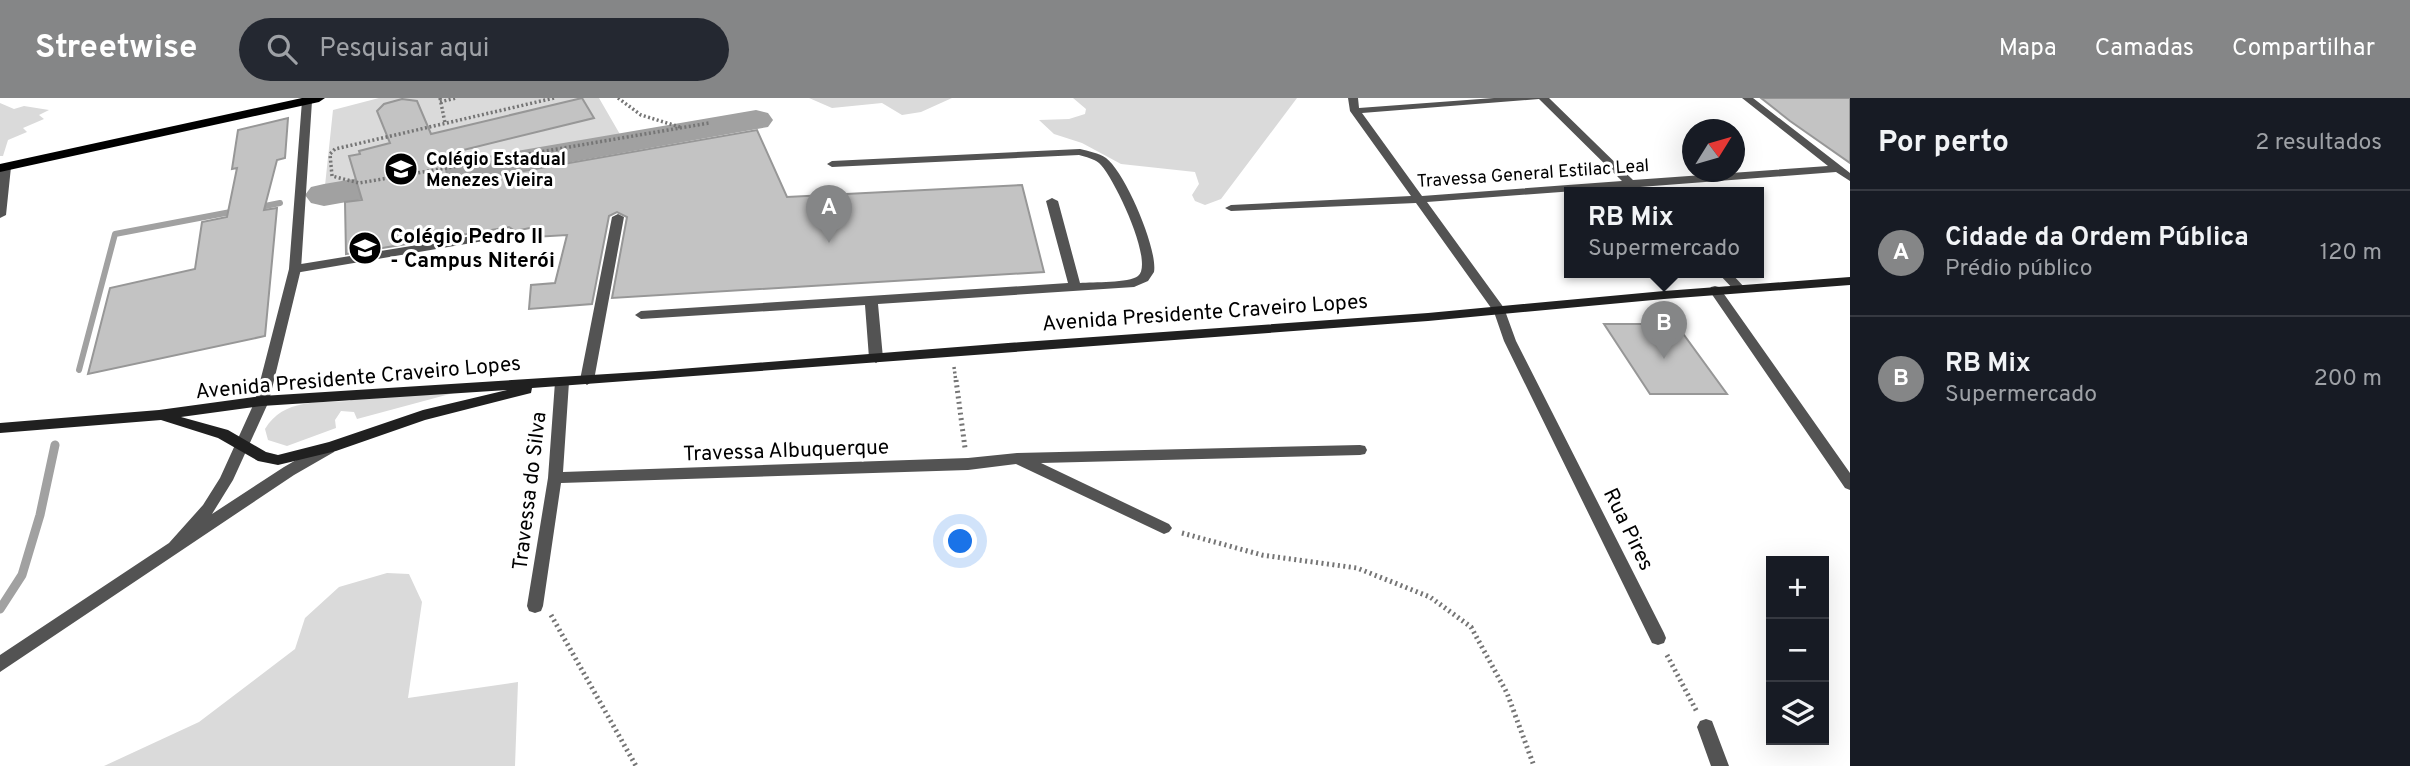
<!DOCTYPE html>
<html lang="pt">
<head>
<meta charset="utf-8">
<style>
	:root { --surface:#171b24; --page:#242831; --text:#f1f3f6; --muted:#9ea1a6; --line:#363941; --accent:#858687 }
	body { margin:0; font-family:Overpass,sans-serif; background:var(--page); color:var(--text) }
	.controls { position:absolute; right:21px; bottom:21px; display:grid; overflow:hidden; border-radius:0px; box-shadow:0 7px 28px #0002 }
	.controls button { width:63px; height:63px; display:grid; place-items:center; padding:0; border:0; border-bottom:2px solid var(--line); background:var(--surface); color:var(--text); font:35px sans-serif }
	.compass { position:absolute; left:1682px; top:21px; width:63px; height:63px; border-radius:50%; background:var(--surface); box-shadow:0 7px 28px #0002; rotate:53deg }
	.you { position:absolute; left:961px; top:444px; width:24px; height:24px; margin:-18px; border:5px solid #fff; border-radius:50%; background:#1a73e8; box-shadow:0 0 0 10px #1a73e833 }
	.badge { display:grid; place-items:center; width:46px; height:46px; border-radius:50%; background:var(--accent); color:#fff; font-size:23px; font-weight:700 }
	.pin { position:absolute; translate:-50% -58px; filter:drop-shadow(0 2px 4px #0008) }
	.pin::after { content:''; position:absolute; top:37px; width:24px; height:21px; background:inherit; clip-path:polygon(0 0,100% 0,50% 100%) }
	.popup { position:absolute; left:1564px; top:89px; width:200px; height:91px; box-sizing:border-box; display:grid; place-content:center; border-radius:0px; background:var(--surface); filter:drop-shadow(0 2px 5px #0005); font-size:23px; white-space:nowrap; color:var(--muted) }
	.popup b { font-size:26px; color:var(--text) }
	.popup::after { content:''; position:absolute; left:50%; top:100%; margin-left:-14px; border:14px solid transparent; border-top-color:var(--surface) }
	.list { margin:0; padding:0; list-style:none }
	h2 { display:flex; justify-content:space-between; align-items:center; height:91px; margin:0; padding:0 28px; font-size:30px }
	h2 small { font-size:23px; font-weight:400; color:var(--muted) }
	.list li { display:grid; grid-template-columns:46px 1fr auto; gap:21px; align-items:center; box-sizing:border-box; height:126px; padding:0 28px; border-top:2px solid var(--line) }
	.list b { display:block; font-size:26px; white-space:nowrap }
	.list p { margin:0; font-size:23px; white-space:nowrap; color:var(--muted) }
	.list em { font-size:23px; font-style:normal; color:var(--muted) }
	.icon { flex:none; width:38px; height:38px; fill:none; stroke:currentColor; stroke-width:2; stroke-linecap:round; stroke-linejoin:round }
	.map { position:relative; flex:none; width:1850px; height:668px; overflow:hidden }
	header { display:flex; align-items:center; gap:42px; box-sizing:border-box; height:98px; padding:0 35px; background:var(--accent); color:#fff }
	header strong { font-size:33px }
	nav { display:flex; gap:38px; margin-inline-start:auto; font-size:24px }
	.search { width:490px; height:63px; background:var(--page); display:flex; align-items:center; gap:18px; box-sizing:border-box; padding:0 24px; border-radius:38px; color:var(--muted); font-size:26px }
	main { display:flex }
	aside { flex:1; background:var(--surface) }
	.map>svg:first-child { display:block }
	.green { fill:#dadada }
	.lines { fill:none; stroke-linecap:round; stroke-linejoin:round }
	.stream-far1 { stroke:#a1a1a1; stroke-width:6 }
	.stream { stroke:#a1a1a1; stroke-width:9 }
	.river { fill:#a1a1a1; fill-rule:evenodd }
	.building { fill:#c3c3c3; stroke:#979797; stroke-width:2 }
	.path-far1 { stroke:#757575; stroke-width:3.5; stroke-dasharray:2 2.5; stroke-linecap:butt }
	.path { stroke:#757575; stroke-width:5; stroke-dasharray:2 3.5; stroke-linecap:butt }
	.service { fill:#535353; fill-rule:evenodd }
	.minor { fill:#535353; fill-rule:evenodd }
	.tertiary { fill:#535353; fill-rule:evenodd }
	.secondary { fill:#202020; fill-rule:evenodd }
	.primary { fill:#000; fill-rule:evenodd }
	.labels { text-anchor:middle; stroke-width:6; stroke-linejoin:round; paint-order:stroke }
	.far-poi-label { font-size:18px; font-weight:bold; fill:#000; stroke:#fff; text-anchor:start }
	.far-street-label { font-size:18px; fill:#000; stroke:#fff }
	.poi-label { font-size:21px; font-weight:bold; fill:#000; stroke:#fff; text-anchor:start }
	.street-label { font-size:21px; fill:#000; stroke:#fff }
</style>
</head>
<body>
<header>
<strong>Streetwise</strong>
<div class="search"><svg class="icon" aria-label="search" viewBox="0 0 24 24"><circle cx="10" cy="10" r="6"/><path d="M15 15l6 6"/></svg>Pesquisar aqui</div>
<nav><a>Mapa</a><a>Camadas</a><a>Compartilhar</a></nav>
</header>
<main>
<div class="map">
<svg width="1850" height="668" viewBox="0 0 1850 668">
	<rect width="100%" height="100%" fill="#fff"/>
	<path class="green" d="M379 0H599L625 45 324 97 333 12Z
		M809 0H952L921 14 902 17 882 5 832 10Z
		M1073 0H1297L1221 101 1205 107 1195 103 1192 97 1199 86 1195 74 1121 66 1082 45 1054 36 1039 22 1069 21 1085 16 1086 11Z
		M0 5 14 11 24 8 49 12 39 17 44 21 23 30 27 34 8 42 3 58H0Z
		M461 293 357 321 354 314 341 313 335 322 336 330 287 348 268 342 265 331C284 300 318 305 350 303L352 300Z
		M387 475 409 476 422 504 408 600 518 584 515 668H104L199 624 295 551 305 520 339 489Z"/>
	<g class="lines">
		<path class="stream-far1" d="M255 110 280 105
			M79 272 115 136 236 113"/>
		<path class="stream" d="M0 511 22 477 40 417 55 347"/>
		<path class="river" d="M756 12 768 15 773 22 768 29 324 108 311 105 305 97 311 89 324 86Z"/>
	</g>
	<path class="building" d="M582 0 594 20 443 57 449 86 757 32 787 99 1022 87 1044 174 612 200 627 119 617 114 609 118 592 206 529 211 531 187 555 185 567 137 534 139 535 129 515 133 509 129 346 156 345 104 362 102 349 58 360 56 359 53 390 45 377 13 384 6 402 1 417 3 431 36Z
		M1761 0H1850V65L1790 23Z
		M288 20 285 60 277 62 264 112 277 110 265 238 88 276 110 190 195 171 202 124 227 119 237 70 232 71 238 32Z
		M1604 226H1676L1727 296H1650Z"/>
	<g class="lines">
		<path class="path-far1" d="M440 0 445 25
			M554 0 335 51 330 56 332 78 359 85 709 25
			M618 0 641 17 680 29
			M440 4 456 0
			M954 269 956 284"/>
		<path class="path" d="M956 282 965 350
			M1182 435 1262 457 1357 470 1430 499 1471 529 1507 595 1534 668
			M551 517 636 668
			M1667 557 1697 614"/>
		<path class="service" d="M1080 51C1088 53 1099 55 1106 60 1125 74 1158 151 1154 174L1148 183 1134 189 878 206 883 260 876 265 869 260 865 207 641 221 635 217 641 213 1068 185 1046 103 1052 100 1058 103 1080 185C1093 184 1129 185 1138 178 1155 165 1113 77 1099 65 1094 61 1086 59 1079 57L832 69 827 66 832 63Z
			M618 116 624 119 594 282 587 287 580 282 612 119Z
			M509 132 515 136 513 138 295 175 289 171 295 167Z"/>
		<path class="minor" d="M1348 0H1358L1359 10 1494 0H1549L1633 82 1828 68 1742 0H1753L1850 75V83L1836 74 1640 89 1645 95H1633L1628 89 1427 104 1504 210 1516 243 1664 535 1666 540 1664 545 1658 547 1652 545 1504 243 1494 214 1416 105 1231 113 1225 110 1231 107 1411 98 1350 13ZM1539 1 1622 83 1422 98 1362 15Z
			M6 66 11 69 6 117 0 120V74L2 67Z
			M1718 175H1731L1746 191 1744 194H1736Z
			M1715 188 1719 189 1850 375V392L1845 390 1711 195 1709 192 1711 189Z
			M562 279 569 284 563 374 968 360 1017 355 1360 347 1365 348 1367 352 1365 356 1360 357 1041 365 1169 426 1172 430 1169 434 1164 436 1016 366 968 372 561 385 543 508 541 513 535 515 529 513 527 508 548 380 555 284Z
			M1706 621 1712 623 1729 668H1711L1697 629 1700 623Z"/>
		<path class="tertiary" d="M307 0 312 3 301 171 269 303 233 382 212 416 284 369 324 346H334L336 350 334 354 294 377 0 574V557L169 445 203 407 220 380 255 303 289 171 302 3Z"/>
		<path class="secondary" d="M1850 179V187L1664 201 1428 223 532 290 531 295 425 322 336 353 278 367 258 363 218 340 161 322 0 335V325L159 312 262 298 655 273 1008 245 1428 215 1664 193ZM507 292 423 312 329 344 278 357 266 354 228 332 181 319 262 308Z"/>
		<path class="primary" d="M302 0H325L319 4 0 74V66Z"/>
	</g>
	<defs>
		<symbol id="school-disc" viewBox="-11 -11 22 22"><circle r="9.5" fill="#000" stroke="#fff"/><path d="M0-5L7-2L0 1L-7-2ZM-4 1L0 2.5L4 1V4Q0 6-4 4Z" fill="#fff"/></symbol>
	</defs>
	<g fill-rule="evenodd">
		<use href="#school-disc" x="382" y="52" width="38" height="38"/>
		<use href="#school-disc" x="346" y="131" width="38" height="38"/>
	</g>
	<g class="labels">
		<g class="far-poi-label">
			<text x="426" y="67">Colégio Estadual<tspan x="426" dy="21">Menezes Vieira</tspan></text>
		</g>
		<g class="far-street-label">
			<text transform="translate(1533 75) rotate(-4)" y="6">Travessa General Estilac Leal</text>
		</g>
		<g class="poi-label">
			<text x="390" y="145">Colégio Pedro II<tspan x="390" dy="24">- Campus Niterói</tspan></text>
		</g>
		<g class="street-label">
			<text transform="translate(1205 214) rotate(-4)" y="7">Avenida Presidente Craveiro Lopes</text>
			<text transform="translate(358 279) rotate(-5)" y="7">Avenida Presidente Craveiro Lopes</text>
			<text transform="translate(786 352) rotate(-2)" y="7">Travessa Albuquerque</text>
			<text transform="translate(529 393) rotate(-83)" y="7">Travessa do Silva</text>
			<text transform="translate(1629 431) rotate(64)" y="7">Rua Pires</text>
		</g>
	</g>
</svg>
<div class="controls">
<button>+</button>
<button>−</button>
<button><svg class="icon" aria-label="layers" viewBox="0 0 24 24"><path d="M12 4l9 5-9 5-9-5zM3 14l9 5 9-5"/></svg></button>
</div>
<svg class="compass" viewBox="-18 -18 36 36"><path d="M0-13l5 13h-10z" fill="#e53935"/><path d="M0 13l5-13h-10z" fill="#9ea1a6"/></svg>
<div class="you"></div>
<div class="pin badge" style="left:829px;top:145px">A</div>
<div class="pin badge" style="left:1664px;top:261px">B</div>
<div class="popup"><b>RB Mix</b>Supermercado</div>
</div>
<aside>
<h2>Por perto<small>2 resultados</small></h2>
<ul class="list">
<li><span class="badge">A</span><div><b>Cidade da Ordem Pública</b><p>Prédio público</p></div><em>120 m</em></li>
<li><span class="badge">B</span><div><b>RB Mix</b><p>Supermercado</p></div><em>200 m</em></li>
</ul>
</aside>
</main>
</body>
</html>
